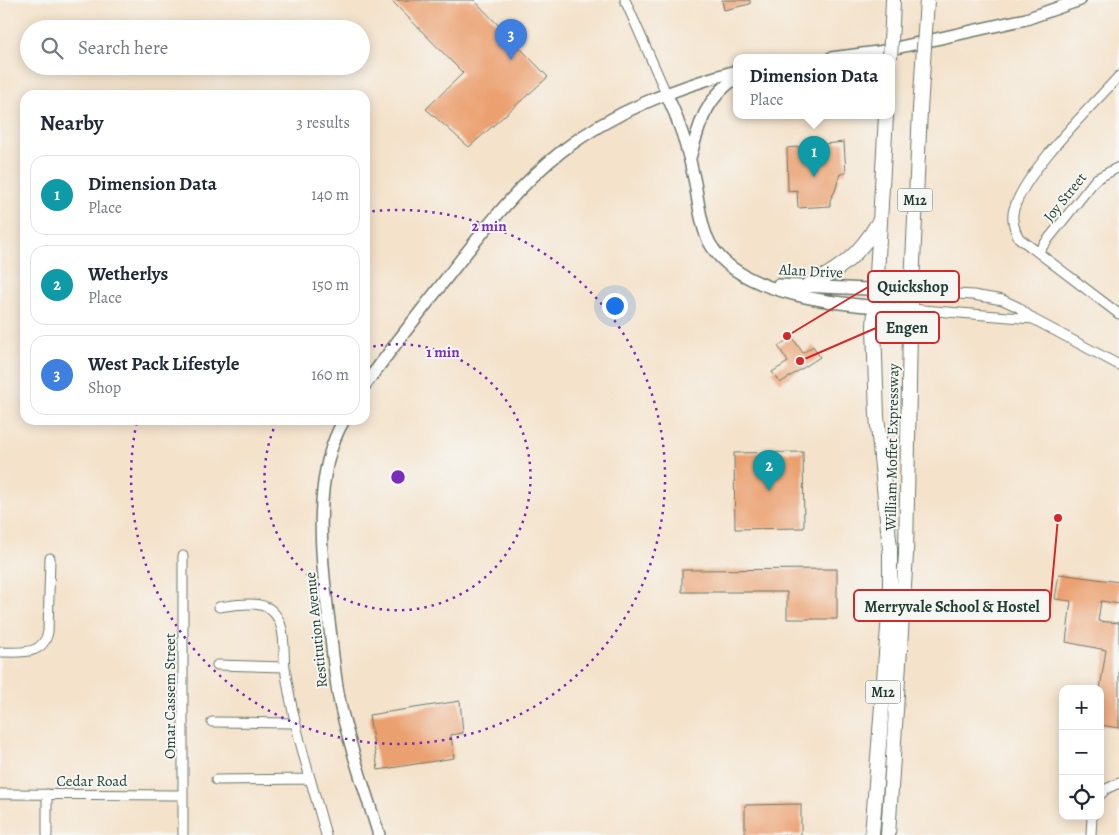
<!DOCTYPE html>
<html lang="en">
<head>
<meta charset="utf-8">
<style>
	:root { --surface:#fff; --page:#f6f6f7; --text:#1f2937; --muted:#747a83; --line:#e0e1e3; --accent:#c8321e }
	body { margin:0; font-family:Alegreya,serif; background:var(--page); color:var(--text) }
	.controls { position:absolute; right:15px; bottom:15px; display:grid; overflow:hidden; border-radius:10px; box-shadow:0 2px 12px #0003 }
	.controls button { width:45px; height:45px; display:grid; place-items:center; padding:0; border:0; border-bottom:1px solid var(--line); background:var(--surface); color:var(--text); font:25px sans-serif }
	.you { position:absolute; left:614px; top:305px; width:18px; height:18px; margin:-12px; border:4px solid #fff; border-radius:50%; background:#1a73e8; box-shadow:0 0 0 8px #1a73e833 }
	.badge { display:grid; place-items:center; width:32px; height:32px; border-radius:50%; background:var(--accent); color:#fff; font-size:16px; font-weight:700 }
	.pin { position:absolute; translate:-50% -41px; filter:drop-shadow(0 1px 2px #0008) }
	.pin::after { content:''; position:absolute; top:26px; width:18px; height:15px; background:inherit; clip-path:polygon(0 0,100% 0,50% 100%) }
	.popup { position:absolute; left:733px; top:54px; width:162px; height:65px; box-sizing:border-box; display:grid; place-content:center; border-radius:10px; background:var(--surface); filter:drop-shadow(0 1px 4px #0005); font-size:16px; white-space:nowrap; color:var(--muted) }
	.popup b { font-size:19px; color:var(--text) }
	.popup::after { content:''; position:absolute; left:50%; top:100%; margin-left:-10px; border:10px solid transparent; border-top-color:var(--surface) }
	.list { margin:0; padding:0; list-style:none }
	h2 { display:flex; justify-content:space-between; align-items:center; height:65px; margin:0; padding:0 20px; font-size:21px }
	h2 small { font-size:16px; font-weight:400; color:var(--muted) }
	.list li { display:grid; grid-template-columns:32px 1fr auto; gap:15px; align-items:center; box-sizing:border-box; height:80px; margin:0 10px 10px; padding:0 10px; border:1px solid var(--line); border-radius:15px }
	.list b { display:block; font-size:19px; white-space:nowrap }
	.list p { margin:0; font-size:16px; white-space:nowrap; color:var(--muted) }
	.list em { font-size:16px; font-style:normal; color:var(--muted) }
	.icon { flex:none; width:28px; height:28px; fill:none; stroke:currentColor; stroke-width:2; stroke-linecap:round; stroke-linejoin:round }
	.map { position:relative; flex:none; width:1119px; height:835px; overflow:hidden }
	.search { position:absolute; background:var(--surface); box-shadow:0 2px 12px #0003; left:20px; top:20px; width:350px; height:55px; display:flex; align-items:center; gap:12px; box-sizing:border-box; padding:0 18px; border-radius:28px; color:var(--muted); font-size:19px }
	.panel { position:absolute; background:var(--surface); box-shadow:0 2px 12px #0003; left:20px; top:90px; width:350px; height:335px; border-radius:15px }
	.map>svg:first-child { display:block }
	.building { fill:#eba070 }
	.lines { fill:none; stroke-linecap:round; stroke-linejoin:round }
	.minor-casing { stroke:#6a7768; stroke-width:11 }
	.tertiary-casing { stroke:#6a7768; stroke-width:14 }
	.primary-casing { stroke:#6a7768; stroke-width:16 }
	.minor { stroke:#fff; stroke-width:9 }
	.tertiary { stroke:#fff; stroke-width:11 }
	.primary { stroke:#fff; stroke-width:14 }
	.primary-bridge-casing { stroke:#6a7768; stroke-width:16; stroke-linecap:butt }
	.primary-bridge { stroke:#fff; stroke-width:14 }
	.ring { fill:none; stroke:#7b2cbf; stroke-width:2.5; stroke-dasharray:2.5 5 }
	.labels { text-anchor:middle; stroke-width:4; stroke-linejoin:round; paint-order:stroke }
	.shield { fill:#f6f6f2; stroke:#60746d; stroke-width:1 }
	.shield-label { font-size:14px; font-weight:bold; fill:#1f3d34 }
	.street-label { font-size:15px; fill:#1f3d34; stroke:#f6f6f2 }
	.centre { fill:#7b2cbf; stroke:#f6f6f2; stroke-width:2.5 }
	.ring-label { font-size:15px; text-anchor:middle; font-weight:bold; fill:#7b2cbf; stroke:#f6f6f2; stroke-width:4; stroke-linejoin:round; paint-order:stroke }
	.leader { fill:none; stroke:#d62828; stroke-width:2 }
	.callout-dot { fill:#d62828; stroke:#f6f6f2; stroke-width:2 }
	.callout { fill:#f6f6f2; stroke:#d62828; stroke-width:2 }
	.callout-label { font-size:16px; text-anchor:middle; font-weight:bold; fill:#1f3d34 }
</style>
</head>
<body>
<div class="map">
<svg width="1119" height="835" viewBox="0 0 1119 835">
	<rect width="100%" height="100%" fill="#f6f6f2"/>
	<filter id="ink" filterUnits="userSpaceOnUse"><feTurbulence type="fractalNoise" baseFrequency=".02" numOctaves="2"/><feDisplacementMap in="SourceGraphic" scale="10" xChannelSelector="R" yChannelSelector="G"/><feConvolveMatrix kernelMatrix="1 2 1 2 8 2 1 2 1" color-interpolation-filters="sRGB"/></filter>
	<filter id="wash" filterUnits="userSpaceOnUse"><feTurbulence type="fractalNoise" baseFrequency=".0096" numOctaves="4" result="noise"/><feDisplacementMap in="SourceGraphic" scale="20" xChannelSelector="R" yChannelSelector="G"/><feGaussianBlur stdDeviation="1.12" result="paint"/><feColorMatrix in="noise" values="0 0 0 0 0 0 0 0 0 0 0 0 0 0 0 0 0 1.4 0 .05"/><feComposite in="paint" operator="in"/></filter>
	<g filter="url(#wash)">
		<rect width="100%" height="100%" fill="#f4e2ca"/>
		<g id="blocks">
			<path class="building" d="M391 0H474L548 77 469 147 426 109 463 73Z
				M722 0H750V4L724 10Z
				M844 142 846 173 840 174 835 191 830 200V206L798 208 797 190 788 191 787 148Z
				M792 337 803 353 813 346 820 357 780 383 772 372 788 362 778 346Z
				M803 452 804 528 735 529 734 453Z
				M837 569V619H787V592H682V570Z
				M1059 574 1119 582V604L1101 601 1098 621 1119 623V728L1100 725V689L1106 650 1066 642 1071 601 1055 599Z
				M460 701 463 733 451 735 454 758 378 770 369 715Z
				M801 804V835H745V805Z"/>
		</g>
	</g>
	<g filter="url(#ink)">
		<use href="#blocks" fill-opacity="0" stroke="#6a7768" stroke-width="1"/>
		<g class="lines">
			<defs>
				<path id="minor" d="M625 0 666 93
					M1119 76C1090 108 1026 170 1014 209 1011 218 1014 230 1019 238L1119 314
					M1038 252 1096 179 1119 167
					M912 291 973 295 1003 300 1018 307 1033 319 1119 365
					M911 309 1033 319
					M219 607C234 605 260 600 271 610 287 623 283 650 285 668 293 725 311 780 326 835
					M0 652C20 652 43 656 48 632L50 558
					M217 665 285 667
					M212 722 295 723
					M216 780 310 779
					M0 794 183 795
					M47 794V835
					M1100 795 1106 789 1119 783
					M183 835V556
					M1091 835 1092 816"/>
				<path id="tertiary" d="M831 58 878 52 1026 19 1080 0
					M666 93C680 122 689 152 695 183 698 201 700 219 706 235 730 299 854 306 911 309
					M690 158C699 124 706 98 736 78
					M778 285 912 291
					M365 385C391 349 418 315 445 280 481 234 516 187 562 151 614 111 675 88 736 71
					M344 420C310 477 322 566 330 629 333 655 335 682 341 708 351 751 366 793 379 835"/>
				<path id="primary" d="M892 23 893 0
					M807 286C841 269 859 255 878 223
					M872 835 890 602V549L877 416 874 327 886 116
					M888 835 906 554 910 328 920 110"/>
			</defs>
			<use href="#minor" class="minor-casing"/>
			<use href="#tertiary" class="tertiary-casing"/>
			<use href="#primary" class="primary-casing"/>
			<use href="#minor" class="minor"/>
			<use href="#tertiary" class="tertiary"/>
			<use href="#primary" class="primary"/>
			<defs>
				<path id="primary-bridge" d="M890 58 892 23
					M920 110 927 0"/>
			</defs>
			<use href="#primary-bridge" class="primary-bridge-casing"/>
			<use href="#primary-bridge" class="primary-bridge"/>
		</g>
	</g>
	<g class="ring">
		<path d="M366 348A133 133 0 1 1 277 421"/>
		<path d="M365 212A267 267 0 1 1 137 421"/>
	</g>
	<g class="labels">
		<g class="shield">
			<rect x="897.5" y="188.5" width="35" height="23" rx="4"/>
			<rect x="865.5" y="680.5" width="35" height="23" rx="4"/>
		</g>
		<g class="shield-label">
			<text x="915" y="205">M12</text>
			<text x="883" y="697">M12</text>
		</g>
		<g class="street-label">
			<text transform="translate(1065 197) rotate(-51)" y="5">Joy Street</text>
			<text transform="translate(811 271) rotate(3)" y="5">Alan Drive</text>
			<text transform="translate(892 447) rotate(-89)" y="5">William Moffet Expressway</text>
			<text transform="translate(316 630) rotate(-96)" y="5">Restitution Avenue</text>
			<text transform="translate(170 696) rotate(-90)" y="5">Omar Cassem Street</text>
			<text x="92" y="786">Cedar Road</text>
		</g>
	</g>
	<circle cx="398" cy="477" r="8" class="centre"/>
	<g class="ring-label">
		<text x="489" y="231">2 min</text>
		<text x="443" y="357">1 min</text>
	</g>
	<path class="leader" d="M787 336L868 287M800 361L876 328M1058 518L1050 606"/>
	<g class="callout-dot">
		<circle cx="787" cy="336" r="5"/>
		<circle cx="800" cy="361" r="5"/>
		<circle cx="1058" cy="518" r="5"/>
	</g>
	<g class="callout">
		<rect x="868" y="271" width="91" height="31" rx="5"/>
		<rect x="876" y="312" width="63" height="31" rx="5"/>
		<rect x="854" y="590" width="196" height="31" rx="5"/>
	</g>
	<g class="callout-label">
		<text x="913" y="292">Quickshop</text>
		<text x="907" y="333">Engen</text>
		<text x="952" y="612">Merryvale School &amp; Hostel</text>
	</g>
</svg>
<div class="controls">
<button>+</button>
<button>−</button>
<button><svg class="icon" aria-label="locate" viewBox="0 0 24 24"><circle cx="12" cy="12" r="6"/><path d="M12 2v4M12 18v4M2 12h4M18 12h4"/></svg></button>
</div>
<div class="you"></div>
<div class="pin badge" style="left:814px;top:177px;background:#0f9aa8">1</div>
<div class="popup"><b>Dimension Data</b>Place</div>
<div class="pin badge" style="left:769px;top:491px;background:#0f9aa8">2</div>
<div class="pin badge" style="left:511px;top:60px;background:#3f7fe0">3</div>
<div class="search"><svg class="icon" aria-label="search" viewBox="0 0 24 24"><circle cx="10" cy="10" r="6"/><path d="M15 15l6 6"/></svg>Search here</div>
<section class="panel">
<h2>Nearby<small>3 results</small></h2>
<ul class="list">
<li><span class="badge" style="background:#0f9aa8">1</span><div><b>Dimension Data</b><p>Place</p></div><em>140 m</em></li>
<li><span class="badge" style="background:#0f9aa8">2</span><div><b>Wetherlys</b><p>Place</p></div><em>150 m</em></li>
<li><span class="badge" style="background:#3f7fe0">3</span><div><b>West Pack Lifestyle</b><p>Shop</p></div><em>160 m</em></li>
</ul>
</section>
</div>
</body>
</html>
